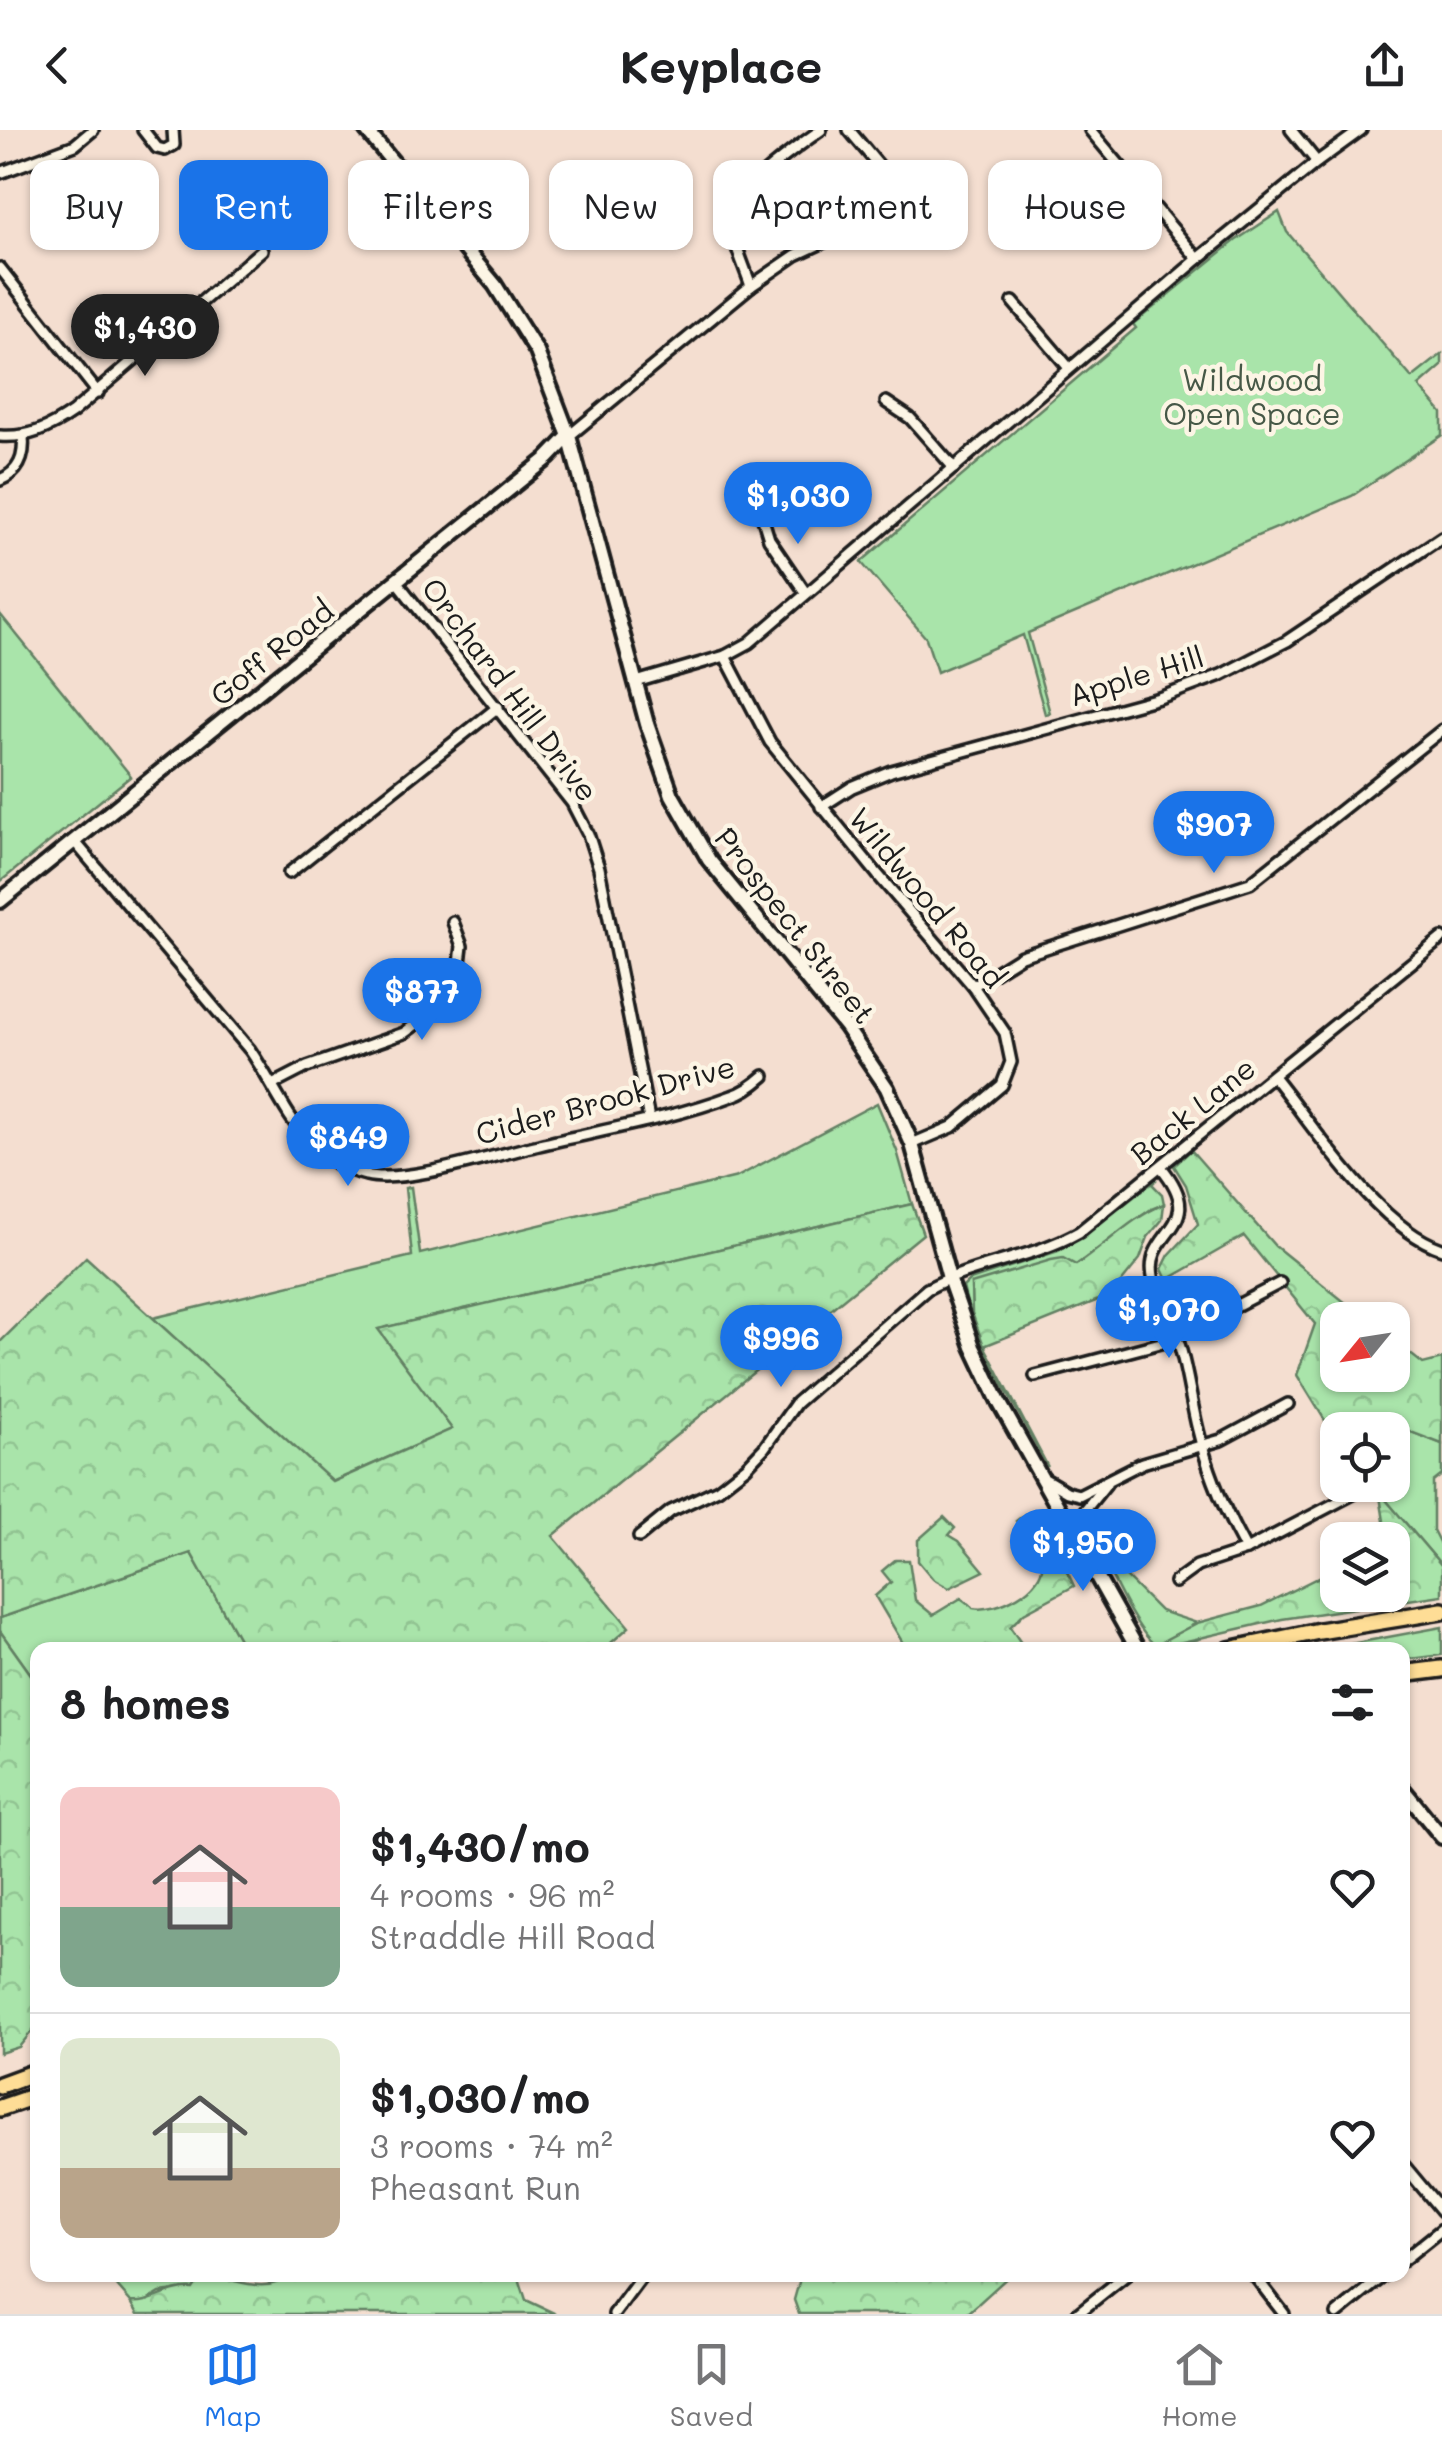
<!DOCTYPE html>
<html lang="en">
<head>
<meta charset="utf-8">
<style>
  body { margin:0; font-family:Mali,sans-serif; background:#f6f6f6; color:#202124; height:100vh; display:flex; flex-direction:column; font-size:38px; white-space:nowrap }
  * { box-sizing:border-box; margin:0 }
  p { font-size:32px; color:#757577 }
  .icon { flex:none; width:55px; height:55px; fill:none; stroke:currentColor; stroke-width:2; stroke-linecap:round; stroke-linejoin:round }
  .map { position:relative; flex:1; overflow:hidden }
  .panel { position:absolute; left:30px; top:1512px; width:1380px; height:640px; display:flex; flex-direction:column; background:#fff; border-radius:20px; box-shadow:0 2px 8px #0004 }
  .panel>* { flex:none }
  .hud { position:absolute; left:30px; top:30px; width:1382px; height:90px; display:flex; gap:20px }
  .needle { width:65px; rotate:240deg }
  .buttons { position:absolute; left:1320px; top:1172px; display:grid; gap:20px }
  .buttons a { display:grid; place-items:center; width:90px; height:90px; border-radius:20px; background:#fff; box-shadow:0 2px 8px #0004; font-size:50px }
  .price { position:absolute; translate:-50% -85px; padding:0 22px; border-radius:35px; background:#1a73e8; color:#fff; font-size:32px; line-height:65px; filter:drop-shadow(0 2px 5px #0008) }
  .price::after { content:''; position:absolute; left:50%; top:60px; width:30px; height:22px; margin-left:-15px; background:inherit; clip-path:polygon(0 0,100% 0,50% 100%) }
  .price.current { background:#222; color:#fff }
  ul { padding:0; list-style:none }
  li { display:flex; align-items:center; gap:30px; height:250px; padding:0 30px }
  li+li { border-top:2px solid #e0e0e0 }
  li span { display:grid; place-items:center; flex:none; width:280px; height:200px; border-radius:20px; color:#555 }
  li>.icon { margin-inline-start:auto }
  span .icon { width:120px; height:120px; fill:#fffc; stroke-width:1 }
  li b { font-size:42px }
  h2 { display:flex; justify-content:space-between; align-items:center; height:120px; padding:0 30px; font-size:42px }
  .pill { padding:0 35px; border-radius:20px; background:#fff; box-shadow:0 2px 8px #0004; font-size:35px; line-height:90px }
  .pill.current { background:#1a73e8; color:#fff }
  header { display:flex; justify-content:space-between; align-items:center; height:130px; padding:0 30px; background:#fff; font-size:45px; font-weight:700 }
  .menu { display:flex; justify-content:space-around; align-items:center; height:140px; border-top:2px solid #e0e0e0; background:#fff; font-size:28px; color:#757577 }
  .menu a { display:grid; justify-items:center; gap:5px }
  .menu .current { color:#1a73e8 }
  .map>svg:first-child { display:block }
</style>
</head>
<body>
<header><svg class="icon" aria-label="back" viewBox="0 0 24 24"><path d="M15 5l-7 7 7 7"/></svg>Keyplace<svg class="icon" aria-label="share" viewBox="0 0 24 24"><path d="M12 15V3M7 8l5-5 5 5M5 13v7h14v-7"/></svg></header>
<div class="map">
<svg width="1442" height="2184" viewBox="0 0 1442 2184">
  <defs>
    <pattern id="forest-crowns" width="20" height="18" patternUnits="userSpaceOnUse" patternTransform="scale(2.5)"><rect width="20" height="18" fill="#a9e4aa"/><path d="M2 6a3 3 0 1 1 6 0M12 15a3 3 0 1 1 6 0" fill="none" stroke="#91c392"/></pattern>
  </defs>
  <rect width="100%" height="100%" fill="#f4ded0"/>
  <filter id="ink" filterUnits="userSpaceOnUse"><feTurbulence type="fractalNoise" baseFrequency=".01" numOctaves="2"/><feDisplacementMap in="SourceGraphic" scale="20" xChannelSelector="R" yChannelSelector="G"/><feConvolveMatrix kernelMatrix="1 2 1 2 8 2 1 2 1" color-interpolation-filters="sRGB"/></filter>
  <g filter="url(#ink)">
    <g fill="#a9e4aa" stroke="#628063" stroke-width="2.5">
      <polygon points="1279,82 1287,102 1412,248 1442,224 1442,236 1419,256 1442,283 1442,305 1352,366 1028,503 1050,583 1045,584 1023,505 937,542 926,508 861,432 1136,198 1133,194 1235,111"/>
      <polygon points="0,484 131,646 0,752"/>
      <polygon points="877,973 897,1021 912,1074 379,1199 453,1299 332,1352 153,1188 412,1126 405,1058 411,1057 420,1124 737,1047"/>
      <polygon points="1157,1049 1152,1054 1162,1064 1164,1074 1151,1079 1076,1135 971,1154 972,1183 984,1215 1048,1337 974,1202 963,1157 970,1150 1058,1121 1078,1110"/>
      <polygon points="1384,1291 1442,1314 1442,1345 1433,1352 1433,1400 1442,1418 1442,1436 1386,1370 1389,1355 1392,1355 1392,1300 1385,1300"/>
      <path d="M1092,1405L1114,1435L1160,1481L1197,1493L1161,1513L1174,1514L1201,1508C1190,1512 1175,1521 1163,1519C1140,1516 1103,1426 1092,1405Z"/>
      <polygon points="191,1423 245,1520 38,1520 37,1553 0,1501 0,1488"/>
      <polygon points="1442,1497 1442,1525 1403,1530 1402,1520 1318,1520"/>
      <polygon points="107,2145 202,2145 193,2159 160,2163 142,2174 131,2172"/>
    </g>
    <g fill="url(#forest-crowns)" stroke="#628063" stroke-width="2.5">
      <polygon points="1191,1020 1275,1116 1367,1190 1338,1190 1338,1245 1392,1245 1393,1210 1423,1234 1442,1229 1442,1314 1385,1292 1385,1300 1338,1300 1337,1310 1297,1245 1315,1194 1244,1106 1167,1150 1162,1139 1169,1125 1198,1094 1186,1055 1174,1036"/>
      <polygon points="912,1074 923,1104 553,1406 629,1497 603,1520 245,1520 191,1423 0,1488 0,1212 86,1127 333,1352 452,1299 378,1199"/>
      <path d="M1164,1074L1162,1090L1148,1107L1140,1129L1111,1165L984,1216L972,1183L971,1154L1051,1130L1063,1128L1076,1135C1106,1115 1132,1087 1164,1074Z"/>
      <polygon points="1371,1355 1389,1355 1386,1370 1442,1436 1442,1465 1282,1489 1174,1514 1159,1513 1197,1493 1261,1476 1337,1438 1338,1465 1392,1465 1392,1410 1387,1410 1380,1366"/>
      <path d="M1025,1384C1049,1401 1061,1429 1074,1456L1024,1483L1010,1497L1021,1513L1002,1520H907L875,1466L891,1452L882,1441L895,1430H909L915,1470L933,1485L961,1468C962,1469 973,1477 973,1478C996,1483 1047,1458 1042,1430C1041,1417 1024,1402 1016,1391Z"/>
      <polygon points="944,1387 955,1398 949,1405 959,1411 984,1441 949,1458 933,1449 918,1431 918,1410"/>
      <polygon points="0,1501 37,1553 37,1895 19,1917 0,1923"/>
      <path d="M202,2145C229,2145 265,2168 288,2145H518L526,2170L556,2184H138L131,2172C152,2175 167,2157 193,2159Z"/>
      <polygon points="801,2145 1010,2145 967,2184 799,2184 794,2170"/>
    </g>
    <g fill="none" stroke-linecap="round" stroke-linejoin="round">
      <defs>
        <g id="street">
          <polyline points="143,0 157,18 165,20 174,15 173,0"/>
          <path d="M821,0C801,14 731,63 730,87C730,105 745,138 751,156L796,125L861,95L888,72L891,50L849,0"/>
          <polyline points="1090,0 1198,129"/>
          <polyline points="1291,0 1317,32"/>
          <polyline points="0,43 75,15 93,0"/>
          <polyline points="0,138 98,263"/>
          <polyline points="1013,172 1069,238"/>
          <polyline points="886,272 910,288 954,338"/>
          <path d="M0,306C29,308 50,298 73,282L262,120"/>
          <polyline points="569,306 751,156"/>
          <path d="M0,350C20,342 25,326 23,306"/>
          <polyline points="762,386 769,409 805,462"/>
          <polyline points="397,452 572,673 588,704 599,738 649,989"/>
          <polyline points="725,526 770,612 878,745 973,856 1005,903 1011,932 1002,955 952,997 912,1014"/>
          <polyline points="636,552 725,526 749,513 1198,129 1317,32 1361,0"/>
          <polyline points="821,677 852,657 891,641 1159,568 1221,545 1287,511 1442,407"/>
          <path d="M75,712L250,920C284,970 301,1030 366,1045C405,1055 497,1024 539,1015C602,1000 671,989 732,966C745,962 754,955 764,946"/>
          <polyline points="289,743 498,577"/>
          <polyline points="973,856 1021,826 1250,753 1442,600"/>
          <path d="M1273,946C1316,999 1378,1098 1442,1119"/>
          <polyline points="274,954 307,937 404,903 434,881 460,833 462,816 453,792"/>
          <path d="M1161,1037C1211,1097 1144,1100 1153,1146C1157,1171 1173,1193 1180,1217C1188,1245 1191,1272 1198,1300C1208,1342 1225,1382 1246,1420"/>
          <polyline points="1035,1246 1168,1211 1280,1153"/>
          <polyline points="1045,1349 1067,1362 1079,1365 1142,1333 1221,1310 1288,1274"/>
          <path d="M639,1407L671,1381L718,1359L746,1337L764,1318L796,1273L927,1159C975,1133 1031,1129 1079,1102L1442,808"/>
          <polyline points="1083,1421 1085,1380 1106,1354"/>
          <polyline points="1175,1452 1197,1436 1246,1420 1359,1361"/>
          <polyline points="1402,2033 1442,2081"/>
          <polyline points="1402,2131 1442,2099"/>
          <polyline points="1254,2145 1284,2184"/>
          <polyline points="614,2184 643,2145"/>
          <polyline points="1077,2184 1126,2145"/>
          <polyline points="1337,2184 1385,2145"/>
        </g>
        <g id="secondary">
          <polyline points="366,0 495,155 537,222 569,306 647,594 672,665 709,730 845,896 887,958 912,1014 949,1148 973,1217 999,1272 1138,1520"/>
          <polyline points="0,771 548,328 569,306"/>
          <polyline points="1402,1658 1442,1707"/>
        </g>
        <g id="highway">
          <polyline points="1229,1520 1319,1501 1442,1481"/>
          <polyline points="1402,1544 1442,1539"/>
          <polyline points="0,1955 38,1941"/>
          <polyline points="0,1978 38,1965"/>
        </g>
      </defs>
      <use href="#street" stroke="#1c1c1c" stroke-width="16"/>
      <use href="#secondary" stroke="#1c1c1c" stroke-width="20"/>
      <use href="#highway" stroke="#1c1c1c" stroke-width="22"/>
      <use href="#street" stroke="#fcf5e5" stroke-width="9"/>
      <use href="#secondary" stroke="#fcf5e5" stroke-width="12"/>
      <use href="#highway" stroke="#fedd96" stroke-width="15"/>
    </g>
  </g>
  <g text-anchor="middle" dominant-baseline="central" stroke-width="9" stroke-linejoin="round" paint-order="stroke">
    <g font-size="30" fill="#465847" stroke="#fcf5e5">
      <text x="1252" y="249">Wildwood<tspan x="1252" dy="34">Open Space</tspan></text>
    </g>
    <g font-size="30" fill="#1c1c1c" stroke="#fcf5e5">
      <text transform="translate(271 522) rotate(-39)">Goff Road</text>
      <text transform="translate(1136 545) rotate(-17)">Apple Hill</text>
      <text transform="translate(511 559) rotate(53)">Orchard Hill Drive</text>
      <text transform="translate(928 767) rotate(50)">Wildwood Road</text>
      <text transform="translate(796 795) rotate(52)">Prospect Street</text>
      <text transform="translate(605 969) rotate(-15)">Cider Brook Drive</text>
      <text transform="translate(1192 980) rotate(-39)">Back Lane</text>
    </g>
  </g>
</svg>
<div class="buttons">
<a><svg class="needle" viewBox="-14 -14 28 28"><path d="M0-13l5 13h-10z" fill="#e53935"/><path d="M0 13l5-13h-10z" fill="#757577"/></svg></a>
<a><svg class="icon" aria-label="locate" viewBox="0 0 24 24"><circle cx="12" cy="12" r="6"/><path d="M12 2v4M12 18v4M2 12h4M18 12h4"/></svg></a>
<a><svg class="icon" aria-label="layers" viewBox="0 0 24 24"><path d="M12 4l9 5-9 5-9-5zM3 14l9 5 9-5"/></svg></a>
</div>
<b class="price current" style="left:145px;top:249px">$1,430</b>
<b class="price" style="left:798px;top:417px">$1,030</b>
<b class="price" style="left:1214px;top:746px">$907</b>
<b class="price" style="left:422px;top:913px">$877</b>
<b class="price" style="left:348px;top:1059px">$849</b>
<b class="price" style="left:1169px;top:1231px">$1,070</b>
<b class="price" style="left:781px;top:1260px">$996</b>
<b class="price" style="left:1083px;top:1464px">$1,950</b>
<div class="hud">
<a class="pill">Buy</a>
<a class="pill current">Rent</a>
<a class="pill">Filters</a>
<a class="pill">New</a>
<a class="pill">Apartment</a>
<a class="pill">House</a>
</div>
<section class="panel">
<h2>8 homes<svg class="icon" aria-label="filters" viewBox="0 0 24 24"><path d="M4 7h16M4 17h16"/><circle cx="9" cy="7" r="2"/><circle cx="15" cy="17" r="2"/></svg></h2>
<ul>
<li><span style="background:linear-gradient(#f6c9c9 60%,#7fa58c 0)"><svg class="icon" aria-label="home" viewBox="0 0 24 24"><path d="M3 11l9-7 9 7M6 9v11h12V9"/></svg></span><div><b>$1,430/mo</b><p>4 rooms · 96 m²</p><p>Straddle Hill Road</p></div><svg class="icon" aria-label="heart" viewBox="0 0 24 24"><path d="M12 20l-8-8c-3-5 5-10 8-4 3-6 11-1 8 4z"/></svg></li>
<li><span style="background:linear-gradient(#dfe7d0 65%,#b9a48a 0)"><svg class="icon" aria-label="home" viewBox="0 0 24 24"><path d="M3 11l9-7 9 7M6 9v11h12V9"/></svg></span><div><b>$1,030/mo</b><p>3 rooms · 74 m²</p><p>Pheasant Run</p></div><svg class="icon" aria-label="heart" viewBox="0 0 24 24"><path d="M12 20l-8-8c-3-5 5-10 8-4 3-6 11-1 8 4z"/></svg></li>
</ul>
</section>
</div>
<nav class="menu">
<a class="current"><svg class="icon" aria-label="map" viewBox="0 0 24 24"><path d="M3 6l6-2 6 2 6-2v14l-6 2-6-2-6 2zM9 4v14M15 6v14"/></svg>Map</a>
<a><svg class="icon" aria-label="saved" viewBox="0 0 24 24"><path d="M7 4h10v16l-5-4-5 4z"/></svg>Saved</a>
<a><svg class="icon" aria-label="home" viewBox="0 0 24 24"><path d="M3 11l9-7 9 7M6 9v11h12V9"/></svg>Home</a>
</nav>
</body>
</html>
